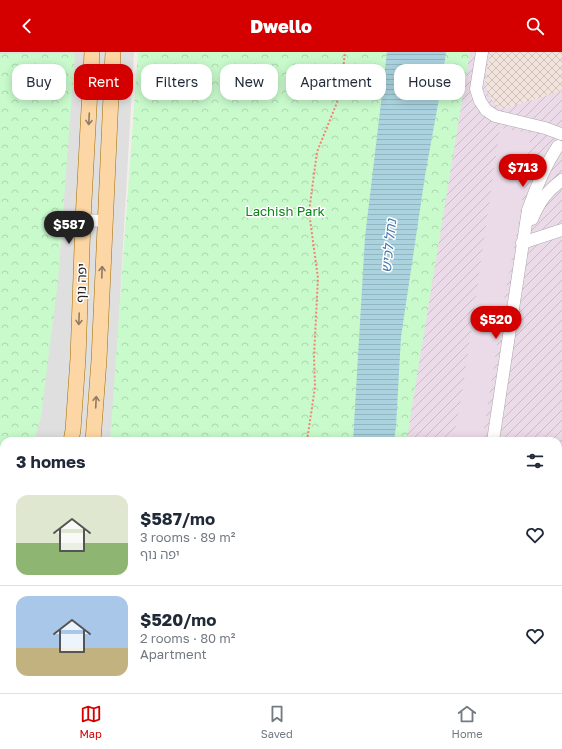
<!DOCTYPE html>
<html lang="en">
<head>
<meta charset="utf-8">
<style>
  body { margin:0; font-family:"Golos Text","Noto Sans Hebrew",sans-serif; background:#f6f6f7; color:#1f2937; height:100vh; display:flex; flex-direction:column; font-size:15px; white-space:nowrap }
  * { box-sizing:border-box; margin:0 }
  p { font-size:13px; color:#747a83 }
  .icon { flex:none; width:22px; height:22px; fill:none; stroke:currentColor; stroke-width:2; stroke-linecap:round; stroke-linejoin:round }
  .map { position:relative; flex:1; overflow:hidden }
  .sheet { position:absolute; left:0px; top:385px; width:562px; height:256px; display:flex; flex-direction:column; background:#fff; border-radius:12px 12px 0 0; box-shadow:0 2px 10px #0003 }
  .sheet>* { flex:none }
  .banner { position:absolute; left:12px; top:12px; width:538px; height:36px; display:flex; gap:8px }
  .price { position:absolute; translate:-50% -34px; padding:0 9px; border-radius:14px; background:#d40000; color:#fff; font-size:13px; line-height:26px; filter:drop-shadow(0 1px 2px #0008) }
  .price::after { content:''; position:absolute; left:50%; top:24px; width:12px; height:9px; margin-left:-6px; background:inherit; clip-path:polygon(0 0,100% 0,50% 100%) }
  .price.current { background:#222; color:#fff }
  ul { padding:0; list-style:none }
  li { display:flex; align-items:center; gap:12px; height:100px; padding:0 16px }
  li+li { border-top:1px solid #e0e1e3 }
  li span { display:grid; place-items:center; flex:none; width:112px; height:80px; border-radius:12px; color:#555 }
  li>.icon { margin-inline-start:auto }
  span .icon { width:48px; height:48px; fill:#fffc; stroke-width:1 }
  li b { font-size:17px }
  h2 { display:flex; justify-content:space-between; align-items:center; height:48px; padding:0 16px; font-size:17px }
  .tag { padding:0 14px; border-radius:12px; background:#fff; box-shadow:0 2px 10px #0003; font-size:14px; line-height:36px }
  .tag.current { background:#d40000; color:#fff }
  header { display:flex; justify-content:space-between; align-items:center; height:52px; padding:0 16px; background:#d40000; color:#fff; font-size:18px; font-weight:800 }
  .tab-bar { display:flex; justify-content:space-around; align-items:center; height:56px; border-top:1px solid #e0e1e3; background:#fff; font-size:11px; color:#747a83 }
  .tab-bar a { display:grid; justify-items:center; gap:2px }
  .tab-bar .current { color:#d40000 }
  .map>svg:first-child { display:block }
</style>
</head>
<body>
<header><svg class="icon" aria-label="back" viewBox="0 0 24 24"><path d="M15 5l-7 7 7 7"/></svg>Dwello<svg class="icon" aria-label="search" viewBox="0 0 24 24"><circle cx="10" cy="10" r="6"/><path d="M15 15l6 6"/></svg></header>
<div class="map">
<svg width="562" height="641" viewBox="0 0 562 641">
  <defs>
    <pattern id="industrial-furrows" width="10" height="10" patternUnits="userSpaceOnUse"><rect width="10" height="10" fill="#ebdbe8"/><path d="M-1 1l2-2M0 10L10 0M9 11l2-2" fill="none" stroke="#c9bcc7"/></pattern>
    <pattern id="military-cross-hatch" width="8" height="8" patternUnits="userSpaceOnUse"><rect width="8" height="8" fill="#f3e3dd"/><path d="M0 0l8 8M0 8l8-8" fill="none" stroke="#d0c2bd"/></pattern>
    <pattern id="park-crowns" width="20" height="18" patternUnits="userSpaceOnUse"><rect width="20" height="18" fill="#c8facc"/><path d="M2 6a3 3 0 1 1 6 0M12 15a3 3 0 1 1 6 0" fill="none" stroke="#acd6af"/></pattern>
    <pattern id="water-rules" width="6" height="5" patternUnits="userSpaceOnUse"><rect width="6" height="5" fill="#aad3df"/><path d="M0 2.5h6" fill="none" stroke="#92b5bf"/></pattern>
  </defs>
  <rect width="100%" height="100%" fill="#f2efe9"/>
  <polygon fill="#e0dfdf" points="0,0 134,0 112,389 4,389 4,637 0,641"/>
  <polygon fill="url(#industrial-furrows)" points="452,0 490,0 485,31 502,57 562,39 562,641 364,641 364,637 558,637 558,389 400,389"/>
  <polygon fill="url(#military-cross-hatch)" points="490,0 562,0 562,39 502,57 494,51 487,39 485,31"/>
  <g fill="#ebdbe8">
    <polygon points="500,76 531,81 519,170 504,248 482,389 453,389 462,342"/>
    <polygon points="562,589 562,629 558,631 558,590"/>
    <polygon points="388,637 428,637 427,641 387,641"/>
    <polygon points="496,637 548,637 544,641 492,641"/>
  </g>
  <g fill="url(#park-crowns)">
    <polygon points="138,0 470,0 412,354 407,389 110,389"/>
    <polygon points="75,1 58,229 41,365 34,389 4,389 4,446 0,450 0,2"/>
    <polygon points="4,578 4,637 375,637 375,641 0,641 0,581"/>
  </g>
  <g fill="url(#water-rules)">
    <polygon points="387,0 446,0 442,30 425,124 401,285 396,375 394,389 353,389 365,185"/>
    <polygon points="300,637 355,637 353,641 298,641"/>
  </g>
  <g fill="#c7bfb8" stroke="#c4b6ab">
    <polygon points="562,460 562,549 558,535 558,461"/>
    <polygon points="0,622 4,622 4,637 23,637 22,641 0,641"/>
    <rect x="140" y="637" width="26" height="4"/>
  </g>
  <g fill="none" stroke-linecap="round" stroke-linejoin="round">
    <defs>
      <g id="minor">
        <polyline points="482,0 476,37 480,49 486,58 495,64 545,76 561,82"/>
        <path d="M532,167C540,149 546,140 562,128"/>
        <polyline points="83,168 105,169"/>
        <polyline points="522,191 562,178"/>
        <path d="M493,389L528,158C536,135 545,114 558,94"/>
        <polyline points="438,641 440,637"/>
      </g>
      <g id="major">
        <polyline points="71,389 73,378 78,306 83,168 92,0"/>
        <polyline points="93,389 99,308 113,0"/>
        <polyline points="0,527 4,524"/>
        <polyline points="0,554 4,550"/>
      </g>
    </defs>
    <use href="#minor" stroke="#a9a9a9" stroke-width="13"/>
    <use href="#major" stroke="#a06b00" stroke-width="16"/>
    <g stroke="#fa8072" stroke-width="2" stroke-dasharray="2 2" stroke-linecap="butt">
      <polyline points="307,389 315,335 314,304 318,226 309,160 317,100 336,53 344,31 343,18 345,0"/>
      <polyline points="227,641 228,637"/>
    </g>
    <use href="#minor" stroke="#fff" stroke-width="12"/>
    <use href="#major" stroke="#fcd6a4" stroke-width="15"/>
    <defs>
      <g id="rail">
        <polyline points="558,595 562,593"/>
        <polyline points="558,612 562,610"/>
        <polyline points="558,623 562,621"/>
        <polyline points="499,641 503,637"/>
        <polyline points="518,641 522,637"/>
        <polyline points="531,641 536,637"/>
      </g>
    </defs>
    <use href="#rail" stroke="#707070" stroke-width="4.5"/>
    <use href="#rail" stroke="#fff" stroke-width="3" stroke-dasharray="9" stroke-linecap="butt"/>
  </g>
  <defs><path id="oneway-shaft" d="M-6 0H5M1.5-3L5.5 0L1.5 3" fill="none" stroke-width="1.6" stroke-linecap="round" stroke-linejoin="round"/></defs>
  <g stroke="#8f7c63">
    <use href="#oneway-shaft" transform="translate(89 67) rotate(93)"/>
    <use href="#oneway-shaft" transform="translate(102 220) rotate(-88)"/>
    <use href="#oneway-shaft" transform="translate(79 267) rotate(92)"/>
    <use href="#oneway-shaft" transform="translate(96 350) rotate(-87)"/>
  </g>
  <g text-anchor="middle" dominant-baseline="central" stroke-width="3" stroke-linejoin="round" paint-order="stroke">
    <g font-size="13" fill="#0c8416" stroke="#fff">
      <text x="285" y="159">Lachish Park</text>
    </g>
    <g font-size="13" fill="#222" stroke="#fff">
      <text transform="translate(81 231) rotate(-88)">יפה נוף</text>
    </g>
    <g font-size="14" font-style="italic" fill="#4a7aab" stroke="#fff">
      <text transform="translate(388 194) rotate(-84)">נחל לכיש</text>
    </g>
  </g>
</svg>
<b class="price" style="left:523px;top:136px">$713</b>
<b class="price current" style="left:69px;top:193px">$587</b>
<b class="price" style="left:496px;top:288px">$520</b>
<div class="banner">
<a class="tag">Buy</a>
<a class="tag current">Rent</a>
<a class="tag">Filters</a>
<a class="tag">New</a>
<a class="tag">Apartment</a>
<a class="tag">House</a>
</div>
<section class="sheet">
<h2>3 homes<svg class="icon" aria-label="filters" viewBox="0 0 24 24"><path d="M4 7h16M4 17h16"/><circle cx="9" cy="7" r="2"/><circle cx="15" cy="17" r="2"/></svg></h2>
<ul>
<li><span style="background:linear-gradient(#dfe7d0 60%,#8fb573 0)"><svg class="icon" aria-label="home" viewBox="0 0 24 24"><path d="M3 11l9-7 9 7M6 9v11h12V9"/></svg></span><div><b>$587/mo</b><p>3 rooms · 89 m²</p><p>יפה נוף</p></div><svg class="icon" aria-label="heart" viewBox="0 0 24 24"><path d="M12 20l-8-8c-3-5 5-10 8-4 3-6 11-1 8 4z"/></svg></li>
<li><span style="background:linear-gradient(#a9c7e8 65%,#c2b280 0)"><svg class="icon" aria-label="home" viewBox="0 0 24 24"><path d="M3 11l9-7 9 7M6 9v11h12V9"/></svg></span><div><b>$520/mo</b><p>2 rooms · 80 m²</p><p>Apartment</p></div><svg class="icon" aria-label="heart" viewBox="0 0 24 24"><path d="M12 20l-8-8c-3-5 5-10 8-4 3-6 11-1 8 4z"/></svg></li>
</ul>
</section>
</div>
<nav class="tab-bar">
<a class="current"><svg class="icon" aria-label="map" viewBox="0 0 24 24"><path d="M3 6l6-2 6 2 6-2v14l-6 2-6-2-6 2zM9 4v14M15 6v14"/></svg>Map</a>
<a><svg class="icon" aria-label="saved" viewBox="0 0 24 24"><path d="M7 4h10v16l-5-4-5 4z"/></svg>Saved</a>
<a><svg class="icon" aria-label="home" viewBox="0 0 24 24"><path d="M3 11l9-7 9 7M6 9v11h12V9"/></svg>Home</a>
</nav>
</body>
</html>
